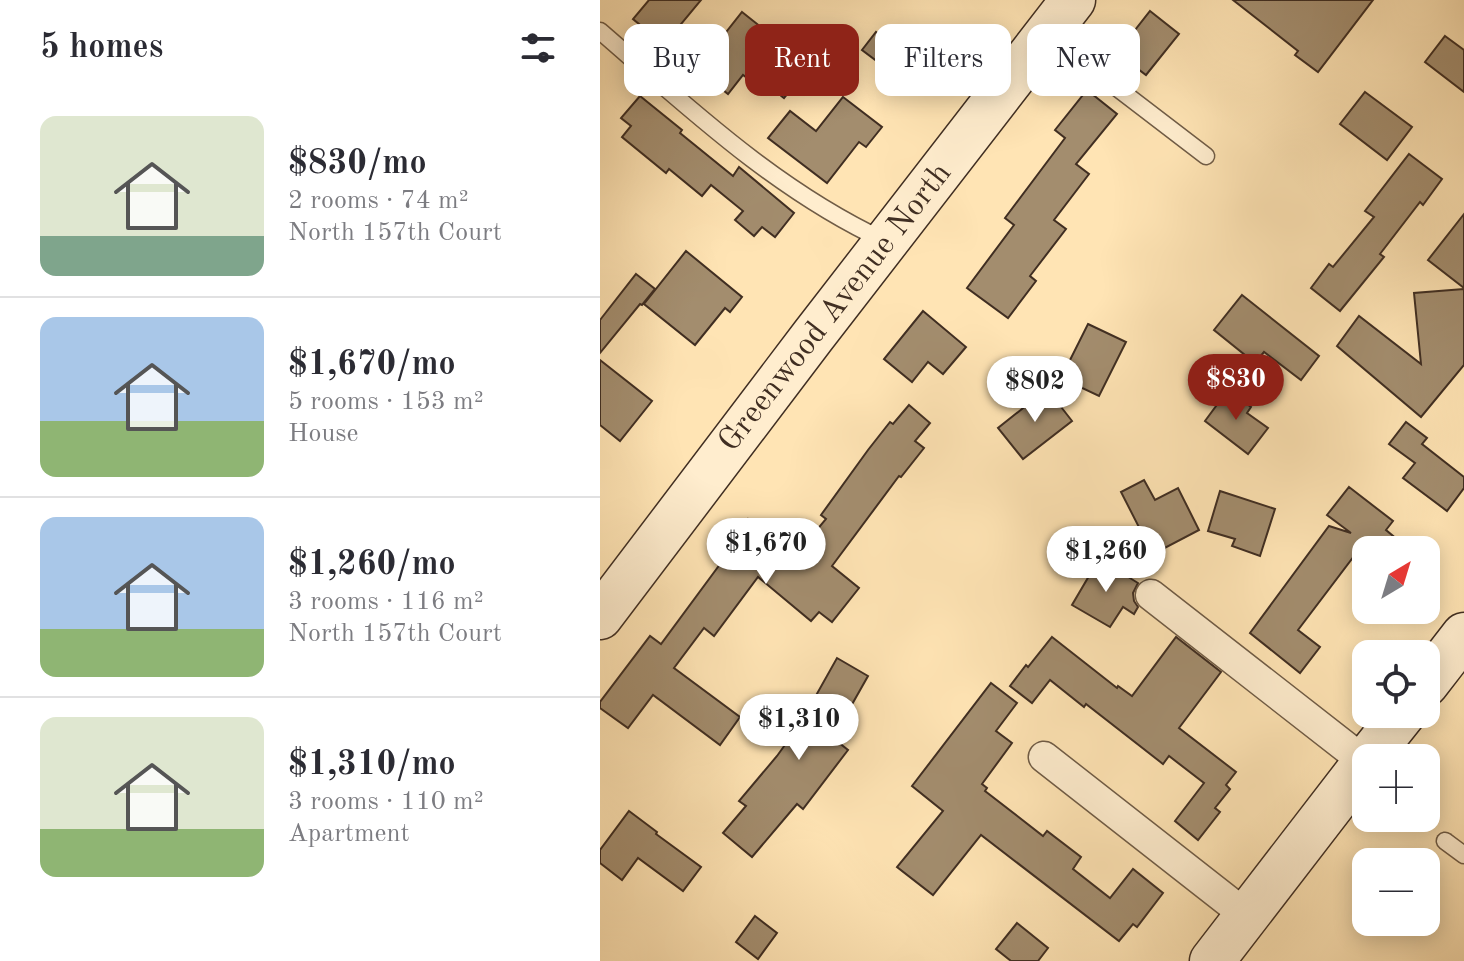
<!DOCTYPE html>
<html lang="en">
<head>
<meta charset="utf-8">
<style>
  body { margin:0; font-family:"Old Standard TT",serif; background:#f2f2f3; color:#2b2b33; height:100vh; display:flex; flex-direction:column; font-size:30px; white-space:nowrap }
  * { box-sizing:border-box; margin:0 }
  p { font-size:26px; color:#7c7c81 }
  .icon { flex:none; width:44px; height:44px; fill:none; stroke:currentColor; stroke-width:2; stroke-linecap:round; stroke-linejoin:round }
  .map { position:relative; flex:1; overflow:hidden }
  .panel { display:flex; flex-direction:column; background:#fff; width:600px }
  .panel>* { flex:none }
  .hud { position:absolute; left:24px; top:24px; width:720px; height:72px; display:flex; gap:16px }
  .needle { width:52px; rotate:38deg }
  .fabs { position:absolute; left:752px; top:536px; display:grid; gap:16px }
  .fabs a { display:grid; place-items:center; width:88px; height:88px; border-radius:16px; background:#fff; box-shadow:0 4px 20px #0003; font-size:40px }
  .price { position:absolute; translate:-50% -68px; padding:0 18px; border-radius:28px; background:#fff; color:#222; font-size:26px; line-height:52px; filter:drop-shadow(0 2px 4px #0008) }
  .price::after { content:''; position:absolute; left:50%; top:48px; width:24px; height:18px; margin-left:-12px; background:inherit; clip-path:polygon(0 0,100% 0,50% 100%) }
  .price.on { background:#8f2418; color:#fff }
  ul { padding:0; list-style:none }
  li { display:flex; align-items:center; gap:24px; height:200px; padding:0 40px }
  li+li { border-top:2px solid #e1e1e2 }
  li span { display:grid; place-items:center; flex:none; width:224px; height:160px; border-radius:16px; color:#555 }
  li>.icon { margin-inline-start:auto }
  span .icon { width:96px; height:96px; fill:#fffc; stroke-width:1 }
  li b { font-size:34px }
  h2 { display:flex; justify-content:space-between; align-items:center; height:96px; padding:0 40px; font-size:34px }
  .chip { padding:0 28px; border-radius:16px; background:#fff; box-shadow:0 4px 20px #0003; font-size:28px; line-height:72px }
  .chip.on { background:#8f2418; color:#fff }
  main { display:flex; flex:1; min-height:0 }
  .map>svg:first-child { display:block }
</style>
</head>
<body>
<main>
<section class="panel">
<h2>5 homes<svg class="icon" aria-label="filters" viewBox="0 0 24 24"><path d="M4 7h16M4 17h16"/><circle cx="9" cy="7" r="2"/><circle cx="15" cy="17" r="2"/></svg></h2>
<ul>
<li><span style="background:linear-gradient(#dfe7d0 75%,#7fa58c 0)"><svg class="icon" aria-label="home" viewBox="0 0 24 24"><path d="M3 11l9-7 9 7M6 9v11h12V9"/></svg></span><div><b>$830/mo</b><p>2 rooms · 74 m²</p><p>North 157th Court</p></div></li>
<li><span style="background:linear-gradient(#a9c7e8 65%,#8fb573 0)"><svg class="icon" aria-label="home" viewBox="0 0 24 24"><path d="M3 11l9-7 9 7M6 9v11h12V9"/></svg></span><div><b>$1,670/mo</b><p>5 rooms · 153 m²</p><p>House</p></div></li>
<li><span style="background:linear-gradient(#a9c7e8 70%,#8fb573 0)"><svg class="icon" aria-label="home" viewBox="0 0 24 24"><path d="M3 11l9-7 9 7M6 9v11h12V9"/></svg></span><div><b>$1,260/mo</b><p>3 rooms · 116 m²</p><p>North 157th Court</p></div></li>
<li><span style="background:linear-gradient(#dfe7d0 70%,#8fb573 0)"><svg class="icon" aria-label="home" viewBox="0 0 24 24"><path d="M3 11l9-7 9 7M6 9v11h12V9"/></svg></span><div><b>$1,310/mo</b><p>3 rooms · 110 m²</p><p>Apartment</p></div></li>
</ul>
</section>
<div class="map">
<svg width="864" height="961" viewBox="0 0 864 961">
  <rect width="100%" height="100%" fill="#ffe4b4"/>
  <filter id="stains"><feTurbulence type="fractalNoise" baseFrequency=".0025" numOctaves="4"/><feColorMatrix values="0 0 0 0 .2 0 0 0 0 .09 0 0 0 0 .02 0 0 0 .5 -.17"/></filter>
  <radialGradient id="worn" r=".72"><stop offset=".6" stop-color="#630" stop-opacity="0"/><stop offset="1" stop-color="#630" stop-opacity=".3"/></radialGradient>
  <g fill="#a38d6e" stroke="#402e22" stroke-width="2">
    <polygon points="49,0 101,0 76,30 104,52 91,67 33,19"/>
    <polygon points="633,0 773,0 718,72 695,55 698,51"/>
    <polygon points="550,11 579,34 546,75 517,53"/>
    <polygon points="142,12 181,43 177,48 206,71 184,98 156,76 151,81 143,75 128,94 97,69"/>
    <polygon points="293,28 316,46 294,74 262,50 276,32 285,39"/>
    <polygon points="845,36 864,50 864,92 825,62"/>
    <polygon points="487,90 517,114 476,164 489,174 454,220 466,229 430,276 436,281 408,318 367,288 414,225 405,218 465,138 455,130"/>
    <polygon points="765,92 812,127 787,160 740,124"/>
    <polygon points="40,96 82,130 80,133 133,176 139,167 194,213 175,237 162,227 154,236 135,220 143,211 111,185 102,196 69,169 66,173 22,137 31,126 21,118"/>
    <polygon points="243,97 282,127 266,147 259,142 227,183 168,138 190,111 216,131"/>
    <polygon points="809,154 842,179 823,205 820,202 780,254 784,257 740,311 711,288 729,264 733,267 774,217 765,211"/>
    <polygon points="864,214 864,288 828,260"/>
    <polygon points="86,251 142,297 130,312 125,308 95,345 44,304"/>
    <polygon points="36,274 55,289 42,305 40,304 0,353 0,320"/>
    <polygon points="864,289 864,365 821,417 737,346 759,316 821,364 814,293"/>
    <polygon points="642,295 719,356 701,380 664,352 655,363 614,330"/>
    <polygon points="323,311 366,347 343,374 328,362 312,382 284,359"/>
    <polygon points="488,324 526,342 499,396 461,378"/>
    <polygon points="0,360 52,401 20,441 0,425"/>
    <polygon points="447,389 472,421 423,459 398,428"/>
    <polygon points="628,390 651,407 647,413 668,428 648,454 605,421"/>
    <polygon points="309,405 330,423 315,441 324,448 301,477 299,476 232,566 259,588 232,622 219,612 211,621 158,577 114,636 104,628 74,668 140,717 120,745 53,695 28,728 0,708 0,702 50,636 61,644 129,552 125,549 148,519 196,555 226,519 221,515 268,450 290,422 293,424"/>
    <polygon points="806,422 827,438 822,444 864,477 864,488 847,511 803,478 815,463 789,444"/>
    <polygon points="544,480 555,500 578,488 599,530 540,561 530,542 543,535 521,492"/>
    <polygon points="749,487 793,521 786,530 810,550 773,550 764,543 698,630 720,647 700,673 650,633 729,526 751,533 727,515"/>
    <polygon points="620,491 675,509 660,556 632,546 635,539 608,531"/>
    <polygon points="499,559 538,583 533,593 534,601 538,607 534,614 523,607 510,627 472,605"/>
    <polygon points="452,637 517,688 518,686 532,696 576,637 621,672 579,728 636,772 626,785 630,789 615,808 620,812 598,840 575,821 604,783 569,756 563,764 486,704 484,707 450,680 432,703 410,686 426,665 428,667"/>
    <polygon points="237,658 268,676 233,738 248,750 203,809 197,804 152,857 123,833 146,806 139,801 177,756 200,724"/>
    <polygon points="391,683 417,703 396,731 412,743 382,784 387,788 385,791 443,836 447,831 481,857 473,869 510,898 533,869 563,893 537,927 533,924 519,941 381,835 333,895 297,867 343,811 312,786"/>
    <polygon points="29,811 57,832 56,834 101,867 83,891 38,858 22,880 0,863 0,850"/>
    <polygon points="155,916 177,933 158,959 136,942"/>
    <polygon points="417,923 448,948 438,961 411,961 396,949"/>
  </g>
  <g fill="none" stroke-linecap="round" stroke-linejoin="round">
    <defs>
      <g id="lane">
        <path d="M0,31C89,108 177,191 285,241"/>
        <polyline points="448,35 606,156"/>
        <polyline points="845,841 864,855"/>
      </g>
      <g id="street">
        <polyline points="551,595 765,762"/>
        <polyline points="444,757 647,916"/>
      </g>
      <g id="secondary">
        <polyline points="0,617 213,336 473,0"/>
        <polyline points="826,684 864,635"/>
        <polyline points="768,758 803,714"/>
        <polyline points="612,961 766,761"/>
      </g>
    </defs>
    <use href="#lane" stroke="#705c46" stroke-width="19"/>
    <use href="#street" stroke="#705c46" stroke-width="33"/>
    <use href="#secondary" stroke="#402e22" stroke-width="47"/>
    <use href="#lane" stroke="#ffedce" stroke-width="16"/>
    <use href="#street" stroke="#ffedce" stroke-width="30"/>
    <use href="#secondary" stroke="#ffedce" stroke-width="44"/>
  </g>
  <g text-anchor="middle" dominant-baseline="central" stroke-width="7" stroke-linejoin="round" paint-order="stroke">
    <g font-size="32" fill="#402e22" stroke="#ffedce">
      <text transform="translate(236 308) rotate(-52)">Greenwood Avenue North</text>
    </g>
  </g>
  <rect width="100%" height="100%" filter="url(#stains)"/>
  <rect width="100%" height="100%" fill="url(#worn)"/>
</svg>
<div class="fabs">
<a><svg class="needle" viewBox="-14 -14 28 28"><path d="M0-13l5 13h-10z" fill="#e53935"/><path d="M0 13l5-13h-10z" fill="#7c7c81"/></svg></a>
<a><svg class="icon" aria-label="locate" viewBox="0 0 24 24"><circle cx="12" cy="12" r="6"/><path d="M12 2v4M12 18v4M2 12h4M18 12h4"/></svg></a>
<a>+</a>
<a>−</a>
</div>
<b class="price on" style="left:636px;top:422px">$830</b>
<b class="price" style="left:435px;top:424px">$802</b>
<b class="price" style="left:166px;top:586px">$1,670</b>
<b class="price" style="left:506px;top:594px">$1,260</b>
<b class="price" style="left:199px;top:762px">$1,310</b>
<div class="hud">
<a class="chip">Buy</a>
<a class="chip on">Rent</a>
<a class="chip">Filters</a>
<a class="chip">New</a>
</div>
</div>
</main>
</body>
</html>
